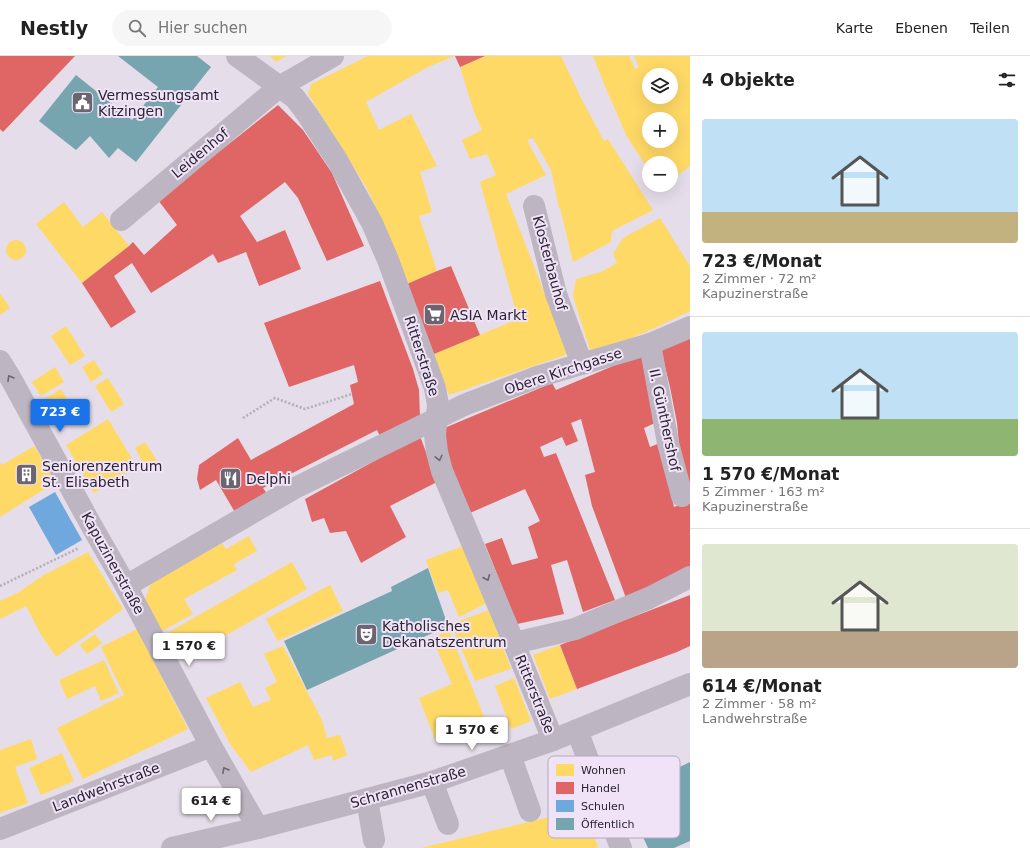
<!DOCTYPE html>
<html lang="de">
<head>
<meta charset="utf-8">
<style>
  body { margin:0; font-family:"DejaVu Sans",sans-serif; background:#f6f6f6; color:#222; height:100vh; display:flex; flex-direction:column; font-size:15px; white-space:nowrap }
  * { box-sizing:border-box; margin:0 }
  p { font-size:13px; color:#767676 }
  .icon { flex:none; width:22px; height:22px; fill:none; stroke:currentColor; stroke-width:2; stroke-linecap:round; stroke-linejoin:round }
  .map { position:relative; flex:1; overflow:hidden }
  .side { display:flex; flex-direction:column; background:#fff; width:340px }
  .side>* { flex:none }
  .buttons { position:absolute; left:642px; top:12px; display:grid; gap:8px }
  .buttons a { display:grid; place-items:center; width:36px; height:36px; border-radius:50%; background:#fff; box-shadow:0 4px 16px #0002; font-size:20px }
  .price { position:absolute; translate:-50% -34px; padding:0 9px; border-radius:4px; background:#fff; color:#222; font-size:13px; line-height:26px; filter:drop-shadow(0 1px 2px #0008) }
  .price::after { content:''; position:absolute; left:50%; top:24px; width:12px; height:9px; margin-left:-6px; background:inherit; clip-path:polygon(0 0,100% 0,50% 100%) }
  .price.selected { background:#1a73e8; color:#fff }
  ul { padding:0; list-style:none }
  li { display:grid; align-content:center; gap:8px; height:212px; padding:0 12px }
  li+li { border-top:1px solid #e0e0e0 }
  li span { display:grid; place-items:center; height:124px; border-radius:4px; color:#555 }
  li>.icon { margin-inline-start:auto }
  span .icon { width:72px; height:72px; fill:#fffc; stroke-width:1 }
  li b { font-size:17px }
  h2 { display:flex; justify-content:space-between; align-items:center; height:48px; padding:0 12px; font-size:17px }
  header { display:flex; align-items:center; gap:24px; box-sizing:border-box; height:56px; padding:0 20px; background:#fff; border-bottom:1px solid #e0e0e0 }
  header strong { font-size:19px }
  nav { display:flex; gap:22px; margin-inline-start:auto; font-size:14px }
  .search { width:280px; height:36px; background:#f6f6f6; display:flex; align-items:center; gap:10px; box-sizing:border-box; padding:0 14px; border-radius:22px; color:#767676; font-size:15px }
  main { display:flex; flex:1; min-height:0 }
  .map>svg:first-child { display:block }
</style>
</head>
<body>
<header>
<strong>Nestly</strong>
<div class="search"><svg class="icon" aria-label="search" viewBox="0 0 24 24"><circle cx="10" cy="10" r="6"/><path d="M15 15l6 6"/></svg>Hier suchen</div>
<nav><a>Karte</a><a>Ebenen</a><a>Teilen</a></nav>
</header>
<main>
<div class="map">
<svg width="690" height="792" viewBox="0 0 690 792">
  <rect width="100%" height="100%" fill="#e5dde9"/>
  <g fill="#ffd966" fill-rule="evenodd">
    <polygon points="270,0 287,0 276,6"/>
    <polygon points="368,0 454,0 426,12 366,46 379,74 411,58 437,110 420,116 432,156 419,160 437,215 407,228 384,170 368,134 308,38 311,28"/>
    <polygon points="485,0 561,0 582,44 604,85 608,83 653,154 612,175 611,186 573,206 560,152 559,152 551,114 533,82 527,84 546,119 506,138 568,298 449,339 434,298 518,263 480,126 496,119 487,98 470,103 462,84 482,74 474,56 460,11"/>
    <path d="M593,0H612V1L615,0H629L635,13L639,11L634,0H690V110L671,124V107H649V114L627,81L604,28ZM649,19H671V41H649ZM649,63H671V85H649Z"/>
    <polygon points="64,146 83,171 102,156 129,190 82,227 36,168"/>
    <polygon points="660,162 690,210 690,255 655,272 626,284 590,294 573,240 576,223 601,216 617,207 613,198 623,182"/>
    <circle cx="16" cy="194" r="10"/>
    <polygon points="0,237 10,252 0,259"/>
    <polygon points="66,270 85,300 70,309 51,280"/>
    <polygon points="94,304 103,318 91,326 82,311"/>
    <polygon points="55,311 64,326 41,340 32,326"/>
    <polygon points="108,322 124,348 111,356 95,330"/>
    <polygon points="61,333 76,357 58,367 44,343"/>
    <polygon points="108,363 137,411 94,437 66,389"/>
    <polygon points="145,386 159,408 148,415 135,392"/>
    <polygon points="34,390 56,426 0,461 0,406 2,409"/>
    <polygon points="249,480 257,495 234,508 237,514 184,543 193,558 162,575 145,544 151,526 222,487 226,493"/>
    <polygon points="463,490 487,547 459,561 448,534 438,537 426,504"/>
    <polygon points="88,496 123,553 56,601 40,577 26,550 0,563 0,545 19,536 44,519"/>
    <polygon points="292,506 307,533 230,577 181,599 169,576"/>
    <polygon points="330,529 343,555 278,585 266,563"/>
    <polygon points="489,554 511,613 475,625 451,568"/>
    <polygon points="137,573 188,673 83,723 57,672 124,639 101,591"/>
    <polygon points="449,575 485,663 435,683 419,642 452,628 432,582"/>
    <polygon points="95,578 102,587 87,598 80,589"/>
    <polygon points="560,589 577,633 550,643 533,599"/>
    <polygon points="283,590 322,664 327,682 340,679 347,699 333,705 332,699 314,704 308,689 251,716 230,688 206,642 240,626 253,651 271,644 265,632 277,626 264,598"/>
    <polygon points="104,604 119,637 101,645 95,630 67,643 59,624"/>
    <polygon points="514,622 531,665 511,673 495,630"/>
    <polygon points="31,683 37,703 15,711 28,747 0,757 0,694"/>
    <polygon points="62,697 74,725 41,739 29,712"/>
    <polygon points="579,737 598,791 595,792 421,792 566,757 563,742"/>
  </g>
  <g fill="#e06666">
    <polygon points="0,0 75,0 3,76 0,73"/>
    <polygon points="455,0 485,0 460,11"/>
    <polygon points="278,49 303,74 332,117 364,190 327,205 298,142 285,126 240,160 257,186 285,174 301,213 259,230 246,196 218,207 213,198 151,237 132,207 114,220 136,256 111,272 82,227 129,190 133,186 144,199 177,169 158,144"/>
    <polygon points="451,210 480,279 434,298 407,228 437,215"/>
    <polygon points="380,225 413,313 419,334 420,361 380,380 377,374 263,432 268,439 236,458 216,424 200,434 197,423 199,409 238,382 251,404 354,348 350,329 358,326 354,309 289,331 264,267"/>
    <polygon points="690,282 690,427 679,407 679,388 677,367 670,331 661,294"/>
    <polygon points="645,301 655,367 644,372 650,391 660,387 674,451 690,445 690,514 626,542 592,450 585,419 595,416 581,363 571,367 578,385 566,390 562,381 540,391 544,401 556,397 615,544 583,556 567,504 551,509 564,558 517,568 485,488 502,482 512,509 538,502 528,471 540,465 525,433 470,457 450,415 442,373 552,327 556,334 632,302"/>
    <polygon points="420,380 437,426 390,450 406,481 361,507 346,475 330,477 324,462 312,466 305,443"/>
    <polygon points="690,539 690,590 677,596 577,633 560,589"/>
  </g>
  <polygon fill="#6fa8dc" points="55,436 82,484 56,499 29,451"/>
  <g fill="#76a5af">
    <polygon points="118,0 197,0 211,11 136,106 118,92 109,102 90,80 76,94 39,65 76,19 132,64 158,31"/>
    <polygon points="428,512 448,570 307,634 284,585 392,535 391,531"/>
    <polygon points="690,706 690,785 674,792 648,792 624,738"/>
  </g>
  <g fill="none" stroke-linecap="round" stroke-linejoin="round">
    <g stroke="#b4adb9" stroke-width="2.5" stroke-dasharray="2 2" stroke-linecap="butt">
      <polyline points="243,362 275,342 305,353 352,338"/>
      <polyline points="0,530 79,492"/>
    </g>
    <g stroke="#bdb6c2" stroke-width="22">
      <polyline points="237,0 295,42 307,58 337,104 372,167 388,204 435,332 438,349 435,379 437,396 442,415 514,587 553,684"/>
      <polyline points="534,150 556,238 582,308"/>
      <polyline points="121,164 279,31 333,0"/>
      <polyline points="650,288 668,387 682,440"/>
      <polyline points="0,305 10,321 90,467 126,530 211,690 258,772"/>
      <polyline points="126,530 293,433 464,349 537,321 650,288 690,271"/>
      <polyline points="514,587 575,573 649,542 690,521"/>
      <polyline points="577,674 621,792"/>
      <polyline points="510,699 530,755"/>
      <polyline points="432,726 448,768"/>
      <polyline points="367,744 374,784"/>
      <polyline points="0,773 211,690"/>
      <polyline points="172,792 258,772 432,726 553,684 690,628"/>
    </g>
  </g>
  <defs><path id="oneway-chevron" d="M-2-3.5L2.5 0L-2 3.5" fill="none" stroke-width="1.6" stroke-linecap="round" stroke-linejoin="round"/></defs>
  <g stroke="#6c6673">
    <use href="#oneway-chevron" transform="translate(10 322) rotate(-120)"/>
    <use href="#oneway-chevron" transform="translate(439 402) rotate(77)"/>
    <use href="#oneway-chevron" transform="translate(487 522) rotate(67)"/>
    <use href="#oneway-chevron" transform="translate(225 714) rotate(-119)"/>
  </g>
  <defs>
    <symbol id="civic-square" viewBox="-11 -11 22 22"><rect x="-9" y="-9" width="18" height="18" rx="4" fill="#6b6572" stroke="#f0e3f7"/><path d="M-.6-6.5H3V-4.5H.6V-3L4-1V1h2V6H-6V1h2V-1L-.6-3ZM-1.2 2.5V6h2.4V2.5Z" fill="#fff"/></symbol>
    <symbol id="supermarket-square" viewBox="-11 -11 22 22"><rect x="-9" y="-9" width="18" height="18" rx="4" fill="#6b6572" stroke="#f0e3f7"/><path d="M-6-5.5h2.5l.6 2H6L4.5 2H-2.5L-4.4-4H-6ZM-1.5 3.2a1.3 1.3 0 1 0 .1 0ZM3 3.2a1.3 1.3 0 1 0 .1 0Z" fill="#fff"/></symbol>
    <symbol id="building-square" viewBox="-11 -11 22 22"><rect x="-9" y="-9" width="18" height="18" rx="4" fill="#6b6572" stroke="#f0e3f7"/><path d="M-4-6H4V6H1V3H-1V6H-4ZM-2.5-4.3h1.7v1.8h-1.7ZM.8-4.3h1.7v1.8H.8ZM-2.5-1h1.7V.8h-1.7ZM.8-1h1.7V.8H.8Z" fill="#fff"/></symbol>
    <symbol id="restaurant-square" viewBox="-11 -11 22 22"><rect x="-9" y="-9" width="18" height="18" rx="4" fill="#6b6572" stroke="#f0e3f7"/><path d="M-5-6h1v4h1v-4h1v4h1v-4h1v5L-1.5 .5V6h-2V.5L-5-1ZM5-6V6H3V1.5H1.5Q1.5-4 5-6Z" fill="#fff"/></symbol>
    <symbol id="theatre-square" viewBox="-11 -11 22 22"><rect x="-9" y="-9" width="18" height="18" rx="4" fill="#6b6572" stroke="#f0e3f7"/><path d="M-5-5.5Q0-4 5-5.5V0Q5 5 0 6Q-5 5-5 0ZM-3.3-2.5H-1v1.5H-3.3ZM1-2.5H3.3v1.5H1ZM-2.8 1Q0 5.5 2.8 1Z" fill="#fff"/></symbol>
  </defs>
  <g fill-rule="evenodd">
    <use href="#civic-square" x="70" y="34" width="25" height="25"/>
    <use href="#supermarket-square" x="422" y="246" width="25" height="25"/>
    <use href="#building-square" x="14" y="406" width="25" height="25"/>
    <use href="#restaurant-square" x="218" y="410" width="25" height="25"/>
    <use href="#theatre-square" x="354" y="566" width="25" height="25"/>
  </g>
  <g text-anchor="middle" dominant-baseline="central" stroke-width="4" stroke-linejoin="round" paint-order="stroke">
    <g font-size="14" fill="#2a2532" stroke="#f0e3f7" text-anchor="start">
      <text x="98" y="39">Vermessungsamt<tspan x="98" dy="16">Kitzingen</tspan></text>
      <text x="450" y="259">ASIA Markt</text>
      <text x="42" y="410">Seniorenzentrum<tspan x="42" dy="16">St. Elisabeth</tspan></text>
      <text x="246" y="423">Delphi</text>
      <text x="382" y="570">Katholisches<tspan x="382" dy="16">Dekanatszentrum</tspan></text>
    </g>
    <g font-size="14" fill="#2a2532" stroke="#f0e3f7">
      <text transform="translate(200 97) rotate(-40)">Leidenhof</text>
      <text transform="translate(550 207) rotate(75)">Klosterbauhof</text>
      <text transform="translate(422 300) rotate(72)">Ritterstraße</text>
      <text transform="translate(563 315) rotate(-18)">Obere Kirchgasse</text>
      <text transform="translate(665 364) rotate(78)">II. Günthershof</text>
      <text transform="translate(113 507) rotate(61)">Kapuzinerstraße</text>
      <text transform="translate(535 638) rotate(68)">Ritterstraße</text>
      <text transform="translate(106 731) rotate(-21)">Landwehrstraße</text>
      <text transform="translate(408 731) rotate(-16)">Schrannenstraße</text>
    </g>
  </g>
  <rect x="548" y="700" width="132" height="82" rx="6" fill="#f0e3f7" stroke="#b5aabc" stroke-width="1"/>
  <rect x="556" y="708" width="18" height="12" fill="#ffd966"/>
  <rect x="556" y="726" width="18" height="12" fill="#e06666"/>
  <rect x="556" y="744" width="18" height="12" fill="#6fa8dc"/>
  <rect x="556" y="762" width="18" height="12" fill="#76a5af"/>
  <g font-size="11" fill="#2a2532">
    <text x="581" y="718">Wohnen</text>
    <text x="581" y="736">Handel</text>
    <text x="581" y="754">Schulen</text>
    <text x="581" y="772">Öffentlich</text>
  </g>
</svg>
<div class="buttons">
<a><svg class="icon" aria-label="layers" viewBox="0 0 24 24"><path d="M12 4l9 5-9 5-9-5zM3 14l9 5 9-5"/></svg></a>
<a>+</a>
<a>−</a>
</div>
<b class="price selected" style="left:60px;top:377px">723 €</b>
<b class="price" style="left:189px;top:611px">1 570 €</b>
<b class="price" style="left:472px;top:695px">1 570 €</b>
<b class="price" style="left:211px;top:766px">614 €</b>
</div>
<section class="side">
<h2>4 Objekte<svg class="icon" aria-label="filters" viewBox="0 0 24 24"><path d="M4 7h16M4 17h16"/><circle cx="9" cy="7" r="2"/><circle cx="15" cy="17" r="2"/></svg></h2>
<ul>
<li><span style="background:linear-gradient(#bfe0f5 75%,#c2b280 0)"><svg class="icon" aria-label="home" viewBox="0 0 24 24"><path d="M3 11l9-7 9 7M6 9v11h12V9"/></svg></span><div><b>723 €/Monat</b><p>2 Zimmer · 72 m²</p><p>Kapuzinerstraße</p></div></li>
<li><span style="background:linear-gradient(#bfe0f5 70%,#8fb573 0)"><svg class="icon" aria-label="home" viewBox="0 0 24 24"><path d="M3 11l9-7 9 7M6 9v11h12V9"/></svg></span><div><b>1 570 €/Monat</b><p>5 Zimmer · 163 m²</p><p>Kapuzinerstraße</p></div></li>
<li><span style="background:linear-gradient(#dfe7d0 70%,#b9a48a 0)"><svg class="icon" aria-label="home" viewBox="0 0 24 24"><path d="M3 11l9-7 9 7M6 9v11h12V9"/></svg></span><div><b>614 €/Monat</b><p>2 Zimmer · 58 m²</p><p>Landwehrstraße</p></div></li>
</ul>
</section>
</main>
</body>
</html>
